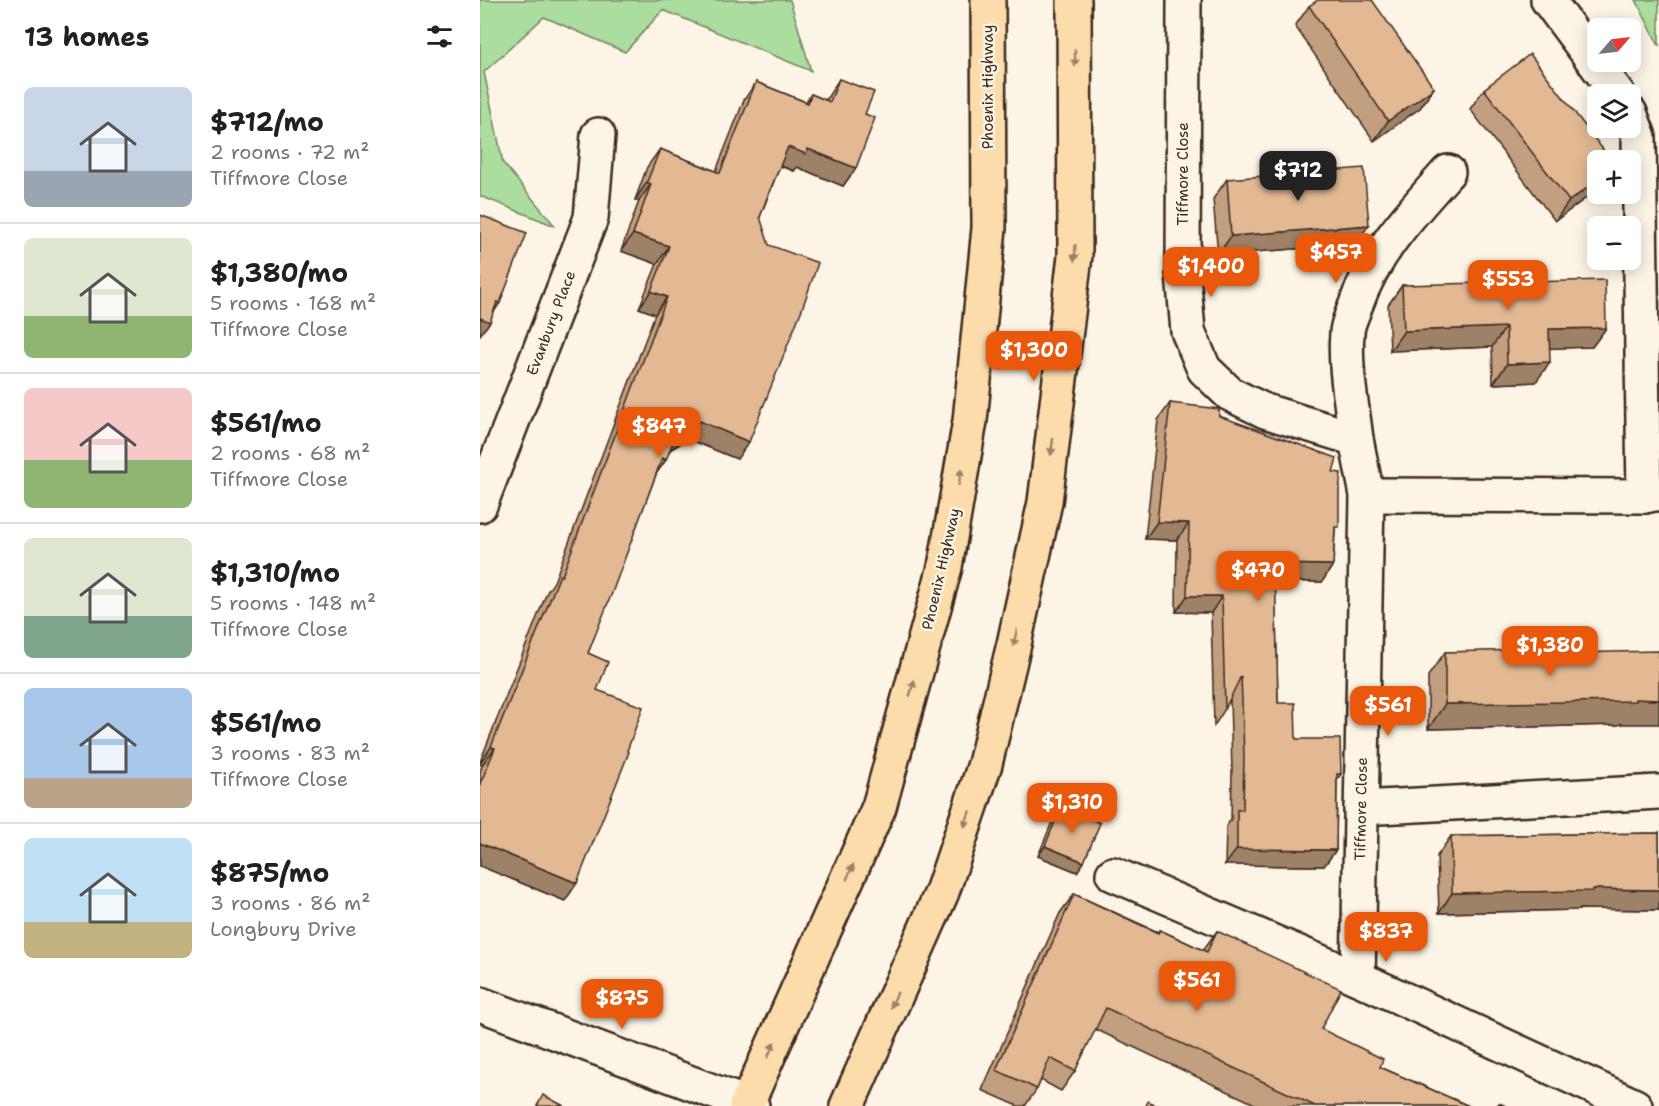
<!DOCTYPE html>
<html lang="en">
<head>
<meta charset="utf-8">
<style>
  body { margin:0; font-family:"Shantell Sans",sans-serif; background:#f6f6f6; color:#202124; height:100vh; display:flex; flex-direction:column; font-size:22px; white-space:nowrap }
  * { box-sizing:border-box; margin:0 }
  p { font-size:20px; color:#757577 }
  .icon { flex:none; width:33px; height:33px; fill:none; stroke:currentColor; stroke-width:2; stroke-linecap:round; stroke-linejoin:round }
  .map { position:relative; flex:1; overflow:hidden }
  .panel { display:flex; flex-direction:column; background:#fff; width:480px }
  .panel>* { flex:none }
  .needle { width:39px; rotate:62deg }
  .controls { position:absolute; left:1107px; top:18px; display:grid; gap:12px }
  .controls a { display:grid; place-items:center; width:54px; height:54px; border-radius:9px; background:#fff; box-shadow:0 3px 15px #0003; font-size:30px }
  .price { position:absolute; translate:-50% -51px; padding:0 14px; border-radius:12px; background:#ea580c; color:#fff; font-size:20px; line-height:39px; filter:drop-shadow(0 2px 3px #0008) }
  .price::after { content:''; position:absolute; left:50%; top:36px; width:18px; height:14px; margin-left:-9px; background:inherit; clip-path:polygon(0 0,100% 0,50% 100%) }
  .price.current { background:#222; color:#fff }
  ul { padding:0; list-style:none }
  li { display:flex; align-items:center; gap:18px; height:150px; padding:0 24px }
  li+li { border-top:2px solid #e0e0e0 }
  li span { display:grid; place-items:center; flex:none; width:168px; height:120px; border-radius:9px; color:#555 }
  li>.icon { margin-inline-start:auto }
  span .icon { width:72px; height:72px; fill:#fffc; stroke-width:1 }
  li b { font-size:26px }
  h2 { display:flex; justify-content:space-between; align-items:center; height:72px; padding:0 24px; font-size:26px }
  main { display:flex; flex:1; min-height:0 }
  .map>svg:first-child { display:block }
</style>
</head>
<body>
<main>
<section class="panel">
<h2>13 homes<svg class="icon" aria-label="filters" viewBox="0 0 24 24"><path d="M4 7h16M4 17h16"/><circle cx="9" cy="7" r="2"/><circle cx="15" cy="17" r="2"/></svg></h2>
<ul>
<li><span style="background:linear-gradient(#c9d6e8 70%,#9aa5b1 0)"><svg class="icon" aria-label="home" viewBox="0 0 24 24"><path d="M3 11l9-7 9 7M6 9v11h12V9"/></svg></span><div><b>$712/mo</b><p>2 rooms · 72 m²</p><p>Tiffmore Close</p></div></li>
<li><span style="background:linear-gradient(#dfe7d0 65%,#8fb573 0)"><svg class="icon" aria-label="home" viewBox="0 0 24 24"><path d="M3 11l9-7 9 7M6 9v11h12V9"/></svg></span><div><b>$1,380/mo</b><p>5 rooms · 168 m²</p><p>Tiffmore Close</p></div></li>
<li><span style="background:linear-gradient(#f6c9c9 60%,#8fb573 0)"><svg class="icon" aria-label="home" viewBox="0 0 24 24"><path d="M3 11l9-7 9 7M6 9v11h12V9"/></svg></span><div><b>$561/mo</b><p>2 rooms · 68 m²</p><p>Tiffmore Close</p></div></li>
<li><span style="background:linear-gradient(#dfe7d0 65%,#7fa58c 0)"><svg class="icon" aria-label="home" viewBox="0 0 24 24"><path d="M3 11l9-7 9 7M6 9v11h12V9"/></svg></span><div><b>$1,310/mo</b><p>5 rooms · 148 m²</p><p>Tiffmore Close</p></div></li>
<li><span style="background:linear-gradient(#a9c7e8 75%,#b9a48a 0)"><svg class="icon" aria-label="home" viewBox="0 0 24 24"><path d="M3 11l9-7 9 7M6 9v11h12V9"/></svg></span><div><b>$561/mo</b><p>3 rooms · 83 m²</p><p>Tiffmore Close</p></div></li>
<li><span style="background:linear-gradient(#bfe0f5 70%,#c2b280 0)"><svg class="icon" aria-label="home" viewBox="0 0 24 24"><path d="M3 11l9-7 9 7M6 9v11h12V9"/></svg></span><div><b>$875/mo</b><p>3 rooms · 86 m²</p><p>Longbury Drive</p></div></li>
</ul>
</section>
<div class="map">
<svg width="1179" height="1106" viewBox="0 0 1179 1106">
  <rect width="100%" height="100%" fill="#fcf5e5"/>
  <filter id="ink" filterUnits="userSpaceOnUse"><feTurbulence type="fractalNoise" baseFrequency=".0167" numOctaves="2"/><feDisplacementMap in="SourceGraphic" scale="12" xChannelSelector="R" yChannelSelector="G"/><feConvolveMatrix kernelMatrix="1 2 1 2 8 2 1 2 1" color-interpolation-filters="sRGB"/></filter>
  <g filter="url(#ink)">
    <g fill="#abdd9e" stroke="#73845e" stroke-width="1.5">
      <polygon points="0,0 310,0 331,71 183,10 145,52 64,17 4,72 23,163 75,226 0,196"/>
      <polygon points="1156,0 1179,0 1179,46"/>
    </g>
    <g fill="none" stroke-linecap="round" stroke-linejoin="round">
      <defs>
        <g id="minor">
          <polyline points="704,0 703,273 708,331 724,369 750,394 785,411 876,439 887,495 878,978"/>
          <polyline points="1068,0 1138,94"/>
          <polyline points="1150,113 1159,137 1164,496"/>
          <path d="M876,439C872,404 864,368 867,333C867,325 872,315 875,307C893,254 931,213 968,172"/>
          <polyline points="887,495 1164,496 1179,493"/>
          <polyline points="0,505 111,218 118,135"/>
          <polyline points="881,808 1179,792"/>
          <polyline points="633,874 878,978 1155,1106"/>
          <polyline points="0,1004 272,1106"/>
        </g>
        <g id="major">
          <polyline points="266,1106 399,807 465,567 490,421 509,228 508,0"/>
          <polyline points="367,1106 462,892 505,764 534,644 565,502 595,256 594,0"/>
        </g>
      </defs>
      <use href="#minor" stroke="#3b2a1e" stroke-width="38"/>
      <use href="#major" stroke="#3b2a1e" stroke-width="38"/>
      <use href="#minor" stroke="#fcf5e5" stroke-width="33"/>
      <use href="#major" stroke="#fddcac" stroke-width="33"/>
    </g>
    <g fill="#c29f7e" stroke="#3b2a1e" stroke-width="1.5">
      <polygon points="829,6 954,88 940,108 894,141 815,26"/>
      <polygon points="359,79 385,114 376,168 363,186 317,167 314,171 300,166 280,217 257,459 208,439 190,450 177,472 108,653 117,690 85,901 0,866 0,772 2,765 0,764 0,762 67,592 74,582 175,314 159,308 177,264 141,251 159,201 155,200 167,167 180,149 236,171 264,100 276,82 326,102 331,94 346,100"/>
      <polygon points="1004,89 1118,189 1075,221 990,109"/>
      <polygon points="747,179 875,244 738,255 733,199"/>
      <polygon points="922,285 1126,328 1112,347 1070,348 1056,382 1013,384 1012,347 910,351 908,305"/>
      <polygon points="690,403 739,416 853,472 855,533 853,565 842,582 795,581 798,703 816,739 861,774 857,780 856,850 844,866 745,865 746,827 751,819 752,771 750,699 745,709 734,726 731,613 696,612 697,540 665,539 678,420"/>
      <polygon points="965,652 1041,654 1140,724 1138,725 948,729 948,676"/>
      <polygon points="581,807 597,872 558,856 574,817"/>
      <polygon points="1179,832 1179,910 1100,909 1099,910 959,913 957,856 971,836 1178,833"/>
      <polygon points="594,894 678,932 680,930 723,950 737,931 841,1029 900,1067 989,1106 779,1106 615,1029 595,1071 581,1091 561,1080 557,1089 545,1106 538,1106 502,1090 580,913"/>
    </g>
    <g fill="#9e8267" stroke="#3b2a1e" stroke-width="1.5">
      <polygon points="954,88 940,108 894,141 908,121"/>
      <polygon points="308,147 328,149 376,168 363,186 317,167 314,171 296,164"/>
      <polygon points="1118,180 1118,189 1075,221 1089,201"/>
      <polygon points="167,182 171,184 159,201 155,200"/>
      <polygon points="889,225 875,244 738,255 751,236"/>
      <polygon points="153,234 189,246 177,264 141,251"/>
      <polygon points="171,291 187,297 175,314 159,308"/>
      <polygon points="17,302 20,303 8,321 10,322 0,335 0,318"/>
      <polygon points="1026,327 1012,347 910,351 924,331"/>
      <polygon points="1126,328 1112,347 1055,349 1069,329"/>
      <polygon points="1070,362 1056,382 1013,384 1027,364"/>
      <polygon points="220,421 269,442 257,459 208,439 182,454 195,437"/>
      <polygon points="182,458 186,460 174,477"/>
      <polygon points="677,522 709,523 697,540 665,539"/>
      <polygon points="795,564 853,565 842,582 783,581"/>
      <polygon points="707,596 742,596 731,613 696,612"/>
      <polygon points="1155,699 1179,700 1179,724 1140,724 1138,725 948,729 965,704"/>
      <polygon points="11,747 15,748 2,765 0,764 0,763"/>
      <polygon points="0,843 97,883 85,901 0,866"/>
      <polygon points="565,846 604,862 597,872 558,856"/>
      <polygon points="757,849 856,850 844,866 745,865"/>
      <polygon points="1113,889 1179,890 1179,910 1100,909 1099,910 959,913 972,893"/>
    </g>
    <g fill="#e2b993" stroke="#3b2a1e" stroke-width="1.5">
      <polygon points="838,0 892,0 954,88 908,121 829,6"/>
      <polygon points="1050,54 1131,160 1118,160 1118,180 1089,201 1004,89"/>
      <polygon points="359,79 394,92 385,114 395,118 376,168 328,149 326,154 308,147 288,195 280,217 289,245 338,263 322,309 269,442 220,421 195,437 186,460 182,458 132,593 108,653 128,662 117,690 163,707 147,751 149,752 97,883 0,843 0,785 15,748 11,747 80,575 82,576 187,297 171,291 189,246 153,234 171,184 167,182 180,149 240,173 276,82 328,103 331,94 350,102"/>
      <polygon points="884,168 889,225 751,236 747,179"/>
      <polygon points="0,215 47,233 20,303 17,302 10,322 0,318"/>
      <polygon points="1125,280 1126,328 1069,329 1070,362 1027,364 1026,327 924,331 922,285"/>
      <polygon points="690,403 739,409 739,416 857,458 853,472 861,473 859,492 859,527 855,527 853,565 795,564 798,703 815,703 816,739 860,739 861,774 857,774 856,850 757,849 757,810 763,810 764,754 761,676 745,709 742,596 707,596 709,523 677,522"/>
      <polygon points="1041,650 1041,654 1179,651 1179,700 1155,699 1155,701 965,704 965,652"/>
      <polygon points="581,807 620,823 604,862 565,846"/>
      <polygon points="1179,833 1179,890 1113,889 1113,891 972,893 971,836"/>
      <polygon points="594,894 678,933 680,930 727,952 737,931 861,989 841,1029 903,1059 900,1067 989,1106 835,1106 626,1008 595,1071 570,1058 557,1089 516,1070"/>
      <polygon points="63,1095 84,1106 57,1106"/>
      <polygon points="668,1101 677,1106 666,1106"/>
      <polygon points="1019,1103 1026,1106 1017,1106"/>
    </g>
    <defs><path id="oneway-solid" d="M-6-.8H1V-3.2L6.5 0L1 3.2V.8H-6Z" transform="scale(1.5)"/></defs>
    <g fill="#9c8365">
      <use href="#oneway-solid" transform="translate(595 58) rotate(90)"/>
      <use href="#oneway-solid" transform="translate(595 253) rotate(93)"/>
      <use href="#oneway-solid" transform="translate(572 447) rotate(97)"/>
      <use href="#oneway-solid" transform="translate(480 477) rotate(-80)"/>
      <use href="#oneway-solid" transform="translate(535 638) rotate(103)"/>
      <use href="#oneway-solid" transform="translate(432 688) rotate(-74)"/>
      <use href="#oneway-solid" transform="translate(487 819) rotate(109)"/>
      <use href="#oneway-solid" transform="translate(370 872) rotate(-66)"/>
      <use href="#oneway-solid" transform="translate(414 1000) rotate(114)"/>
      <use href="#oneway-solid" transform="translate(291 1050) rotate(-66)"/>
    </g>
  </g>
  <g text-anchor="middle" dominant-baseline="central" stroke-width="4.5" stroke-linejoin="round" paint-order="stroke">
    <g font-size="15" fill="#3b2a1e" stroke="#fcf5e5">
      <text transform="translate(508 87) rotate(-90)">Phoenix Highway</text>
      <text transform="translate(703 174) rotate(-90)">Tiffmore Close</text>
      <text transform="translate(71 323) rotate(-69)">Evanbury Place</text>
      <text transform="translate(461 569) rotate(-77)">Phoenix Highway</text>
      <text transform="translate(881 809) rotate(-89)">Tiffmore Close</text>
    </g>
  </g>
</svg>
<div class="controls">
<a><svg class="needle" viewBox="-14 -14 28 28"><path d="M0-13l5 13h-10z" fill="#e53935"/><path d="M0 13l5-13h-10z" fill="#757577"/></svg></a>
<a><svg class="icon" aria-label="layers" viewBox="0 0 24 24"><path d="M12 4l9 5-9 5-9-5zM3 14l9 5 9-5"/></svg></a>
<a>+</a>
<a>−</a>
</div>
<b class="price current" style="left:818px;top:202px">$712</b>
<b class="price" style="left:856px;top:284px">$457</b>
<b class="price" style="left:731px;top:298px">$1,400</b>
<b class="price" style="left:1028px;top:311px">$553</b>
<b class="price" style="left:554px;top:382px">$1,300</b>
<b class="price" style="left:179px;top:458px">$847</b>
<b class="price" style="left:778px;top:602px">$470</b>
<b class="price" style="left:1070px;top:677px">$1,380</b>
<b class="price" style="left:908px;top:737px">$561</b>
<b class="price" style="left:592px;top:834px">$1,310</b>
<b class="price" style="left:906px;top:963px">$837</b>
<b class="price" style="left:717px;top:1012px">$561</b>
<b class="price" style="left:142px;top:1030px">$875</b>
</div>
</main>
</body>
</html>
